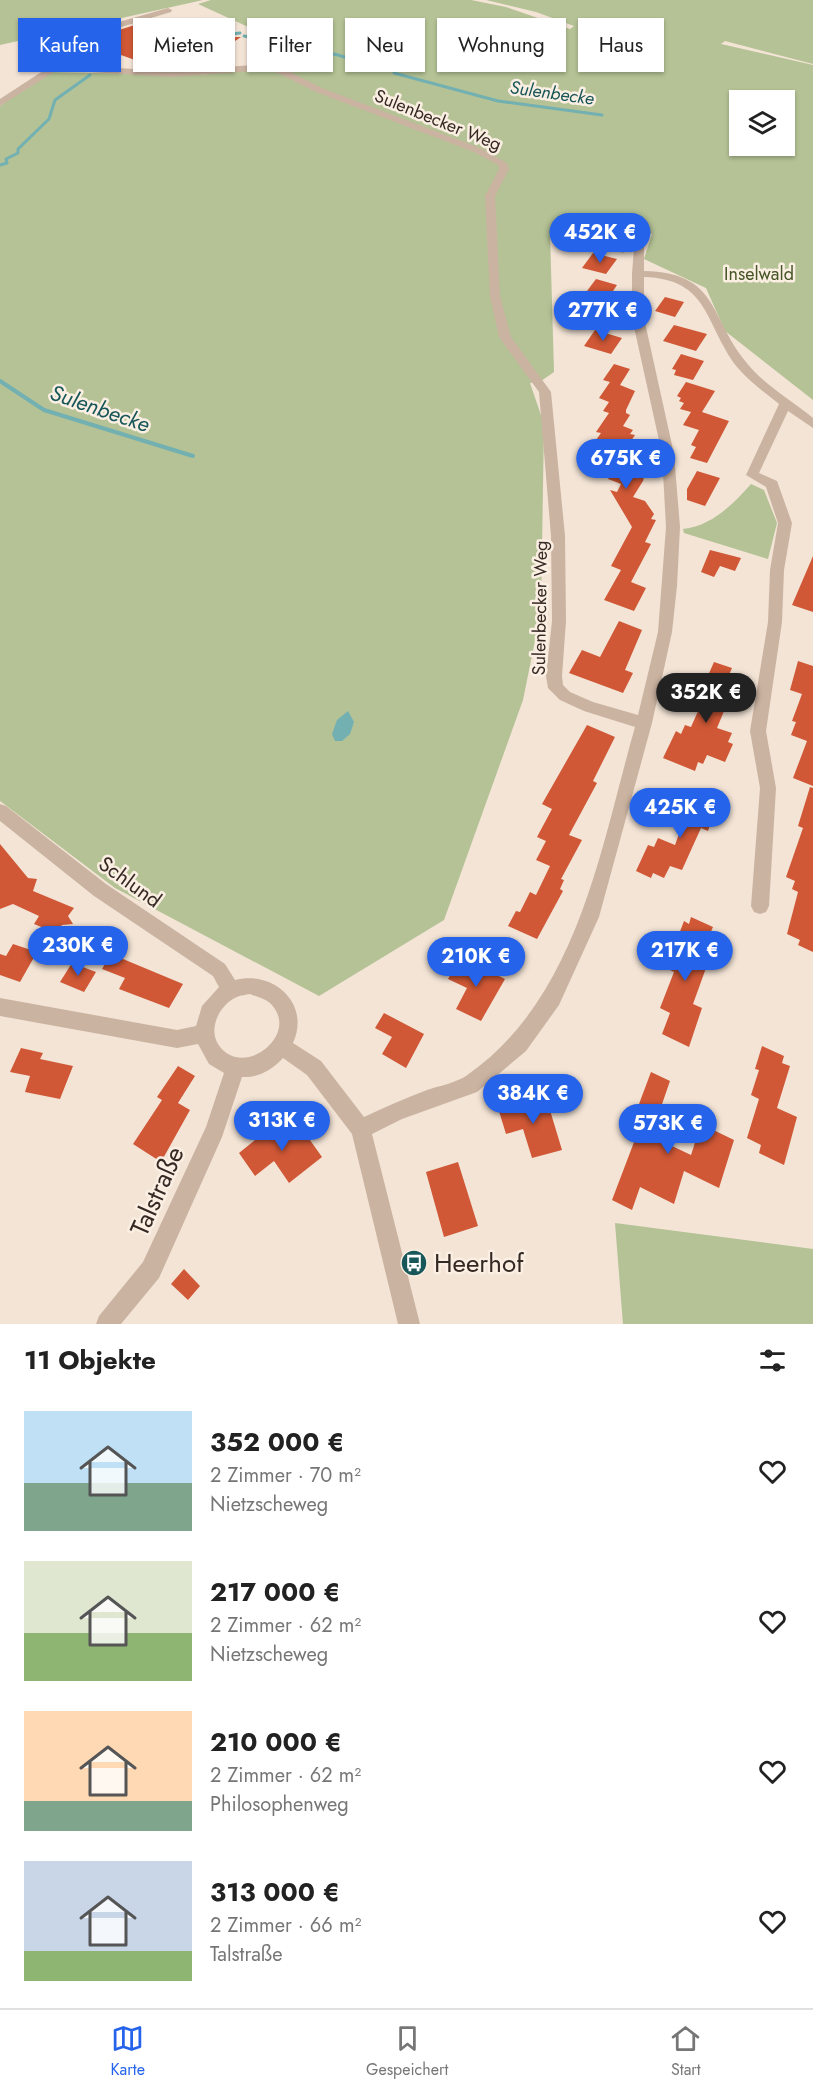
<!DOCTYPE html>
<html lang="de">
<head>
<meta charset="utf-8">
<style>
  body { margin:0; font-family:Jost,sans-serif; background:#f6f6f6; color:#222; height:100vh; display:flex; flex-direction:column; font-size:22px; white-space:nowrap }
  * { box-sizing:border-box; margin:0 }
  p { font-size:20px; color:#767676 }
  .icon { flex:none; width:33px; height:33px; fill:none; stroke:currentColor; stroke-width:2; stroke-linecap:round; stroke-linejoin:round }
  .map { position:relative; height:1324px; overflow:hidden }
  .sheet { display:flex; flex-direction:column; background:#fff; flex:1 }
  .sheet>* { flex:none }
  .top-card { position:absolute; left:18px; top:18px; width:777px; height:54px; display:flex; gap:12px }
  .buttons { position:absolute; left:729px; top:90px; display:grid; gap:12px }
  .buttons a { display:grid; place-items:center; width:66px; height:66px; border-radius:0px; background:#fff; box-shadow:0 2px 4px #0004; font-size:30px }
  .price { position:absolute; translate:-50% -51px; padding:0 14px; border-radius:21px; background:#2563eb; color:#fff; font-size:20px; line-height:39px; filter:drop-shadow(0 2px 3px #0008) }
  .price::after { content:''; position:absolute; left:50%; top:36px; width:18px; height:14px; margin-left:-9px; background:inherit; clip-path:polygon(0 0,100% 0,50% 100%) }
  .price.active { background:#222; color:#fff }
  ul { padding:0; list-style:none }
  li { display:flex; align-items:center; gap:18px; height:150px; padding:0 24px }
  li span { display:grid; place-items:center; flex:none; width:168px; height:120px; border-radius:0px; color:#555 }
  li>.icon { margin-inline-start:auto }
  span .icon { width:72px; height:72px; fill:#fffc; stroke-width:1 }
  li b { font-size:26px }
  h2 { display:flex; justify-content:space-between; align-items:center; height:72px; padding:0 24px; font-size:26px }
  .pill { padding:0 21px; border-radius:0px; background:#fff; box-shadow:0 2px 4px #0004; font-size:21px; line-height:54px }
  .pill.active { background:#2563eb; color:#fff }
  .tab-bar { display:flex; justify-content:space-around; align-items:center; height:84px; border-top:2px solid #e0e0e0; background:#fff; font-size:16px; color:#767676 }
  .tab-bar a { display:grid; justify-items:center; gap:3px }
  .tab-bar .active { color:#2563eb }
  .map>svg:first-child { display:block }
</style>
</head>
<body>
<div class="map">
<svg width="813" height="1324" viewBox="0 0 813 1324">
  <rect width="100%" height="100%" fill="#f3e4d6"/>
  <g fill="#b4c295" fill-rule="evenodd">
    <polygon points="0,0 203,0 0,45"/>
    <path d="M211,0H471L506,7L570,29L574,26L536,12L486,0H813V64L725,41L721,44L813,65V400L725,331L706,288L644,259L652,234L634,230L624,253L550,234L554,372L541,381L530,383L544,424L541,611L523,700L444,920L319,996L115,888L0,801V106L47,72L201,75L298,62L323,47L283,43L198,4ZM740,100H784V146H740Z"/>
    <path d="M751,484L764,490L777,523L768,559L684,533L683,529C712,526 733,504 751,484Z"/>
    <polygon points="615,1223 813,1249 813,1324 623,1324"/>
  </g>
  <polygon fill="#72b0b2" points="348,711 354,722 350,734 342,741 335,741 332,734 337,720"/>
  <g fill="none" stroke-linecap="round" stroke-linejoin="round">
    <g stroke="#72b0b2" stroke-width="3">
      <polyline points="244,36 338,55 386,70"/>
      <polyline points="209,37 240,33"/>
      <polyline points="394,73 498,101 602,115"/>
      <polyline points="0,165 7,163 6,159 18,153 18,149 49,119 55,100 90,75"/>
    </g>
    <polyline stroke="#72b0b2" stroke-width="4" points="0,381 44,410 193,456"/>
  </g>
  <g fill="#d05836">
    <polygon points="157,18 206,23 202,28 209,29 201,38 241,37 214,55 204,66 175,69 152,66 104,49 89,58 83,55 96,49 119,30 141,23 149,31"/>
    <polygon points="113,20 88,41 70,49 60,45"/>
    <polygon points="593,253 617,259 606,274 582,268"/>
    <polygon points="596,279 617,285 609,297 587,291"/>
    <polygon points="665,297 684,302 675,317 655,311"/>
    <polygon points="591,301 617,308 605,324 581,315"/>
    <polygon points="674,325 707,334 696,351 663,341"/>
    <polygon points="595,330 622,338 611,354 584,346"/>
    <polygon points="681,354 704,361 693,380 674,375 676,370 672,369"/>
    <polygon points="614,364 630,369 620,385 635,391 626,410 626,413 630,415 623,426 633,430 630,434 635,435 627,447 647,453 643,460 649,462 644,469 646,470 643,481 633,497 645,501 654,514 651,519 656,520 645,542 651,544 631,582 646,588 634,611 604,600 621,570 611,566 632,527 610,490 617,492 621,484 608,479 616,467 612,466 623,448 596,440 601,433 596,432 609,413 603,411 609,402 599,398 610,382 603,380"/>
    <polygon points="686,382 715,391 702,412 729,421 707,463 690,458 696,447 691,445 699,430 683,425 691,412 680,409 684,403 679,401 681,398 677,396"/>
    <polygon points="697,471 720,478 705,506 687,500 687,489"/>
    <polygon points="710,550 741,558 735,571 720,566 714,577 701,572"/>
    <polygon points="813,556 813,612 792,605"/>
    <polygon points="619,621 642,630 625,670 633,673 623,693 569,673 582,650 600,657"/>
    <polygon points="798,661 813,666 813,786 793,778 807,741 791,735 796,722 792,721 802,694 790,690"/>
    <polygon points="714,662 732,668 729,675 735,677 731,686 734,687 717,728 732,733 728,742 733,744 725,762 707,755 703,764 698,762 695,771 663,758 676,731 681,734 685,725 691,727 703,700 699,696"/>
    <polygon points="587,725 615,737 593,781 597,783 569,835 582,840 561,879 564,880 560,889 563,891 537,939 508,926 516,911 520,912 530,892 536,895 550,866 536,860 546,841 537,837 552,809 542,804"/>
    <polygon points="810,787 813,788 813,952 798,945 800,940 787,934 798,892 792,889 795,881 786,877 803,828 798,826"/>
    <polygon points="695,790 719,799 708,831 701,828 682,870 670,866 664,878 653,873 651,878 636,871 648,845 654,847 658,838 675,845"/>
    <polygon points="0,844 28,878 37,879 33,891 74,908 68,916 73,924 62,925 56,933 34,924 39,916 13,904 0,909"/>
    <polygon points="691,917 713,927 697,964 706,968 693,1004 702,1008 689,1047 662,1034 670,1013 660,1008 674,972 666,968 684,921 689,924"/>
    <polygon points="13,944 37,952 20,982 0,975 0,954 6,956"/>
    <polygon points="111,954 183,984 169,1008 119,989 125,978 102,969"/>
    <polygon points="460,957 505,979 481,1021 456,1009 467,988 448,979"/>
    <polygon points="72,963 96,972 84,992 60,982"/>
    <polygon points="384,1013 424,1034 406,1068 382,1054 392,1037 375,1028"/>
    <polygon points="762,1046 784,1056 782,1063 790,1066 777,1108 797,1117 784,1165 759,1153 761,1145 747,1138 759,1099 751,1095 759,1070 755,1069"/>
    <polygon points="21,1048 43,1053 40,1059 73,1066 60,1099 25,1092 30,1076 10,1072"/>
    <polygon points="178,1066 195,1076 178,1103 190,1110 161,1162 133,1144 162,1100 157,1097"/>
    <polygon points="651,1072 670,1081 651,1136 691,1155 701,1124 734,1140 719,1188 684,1171 674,1204 640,1187 632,1210 612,1200 647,1108 639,1104"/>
    <polygon points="546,1097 562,1150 532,1158 523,1129 506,1134 498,1108"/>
    <polygon points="295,1119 322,1157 289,1183 274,1161 255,1176 239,1153 266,1131 271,1138"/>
    <polygon points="458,1162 478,1226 444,1237 426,1172"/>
    <polygon points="184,1269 200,1286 188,1300 171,1284"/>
  </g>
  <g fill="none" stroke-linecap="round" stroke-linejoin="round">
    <path fill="#cbb3a1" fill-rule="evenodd" d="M168,8L172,10L171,12L118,28L95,47L65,61L61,65L172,71L265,64L284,69L322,88L480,148L507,163L509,169L495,196L500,296L511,337L551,392L565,536L566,621L562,676L563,685L570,692L593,702L638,715L658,632L666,527L662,454L632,318V274L635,234L644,236V271C719,273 708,315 746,362C764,385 791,400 813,418V428L788,411L759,473L777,481L792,523L784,570L782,622L766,731L776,788L769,906L766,912L760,914L754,912L751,906L760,788L750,731L768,622L770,570L778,523L766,487L746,475L779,404C765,393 749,381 737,367C704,324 710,279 644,277V318L674,454L680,527L677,586L672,632L652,723L599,917L559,1005L526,1051L477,1092L402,1119L372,1134L420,1324H398L352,1134L307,1075L283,1058C272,1070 258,1078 242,1077L222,1137L159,1278L121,1324H96L99,1316L143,1262L206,1127L224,1073L209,1064L198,1044L177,1048L0,1016V998L177,1030L196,1026L202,1006L219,987L213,976L94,896L0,821V804L6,806L106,884L225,964L235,980C273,970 311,1003 293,1043L321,1061L364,1117C385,1107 406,1098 427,1090C439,1086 455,1083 466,1076C578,998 600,850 635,727L584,711L560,700L548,688L546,676L552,621L551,536L539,392L499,337L490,296L485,196L499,169L498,165L474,152L316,92L278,73L265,70L172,77L57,70L0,106V99L52,65L59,57L89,43L112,24ZM250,994C257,997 266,999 271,1004C301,1035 242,1081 218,1044C208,1028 220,1004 237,997C241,995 246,995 250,994Z"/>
  </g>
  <defs>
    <symbol id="bus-disc" viewBox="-11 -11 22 22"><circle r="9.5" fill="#175659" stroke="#faefe2"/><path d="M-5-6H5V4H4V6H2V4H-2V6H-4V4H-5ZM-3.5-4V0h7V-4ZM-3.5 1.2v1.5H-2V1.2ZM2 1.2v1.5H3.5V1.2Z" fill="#fff"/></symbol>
  </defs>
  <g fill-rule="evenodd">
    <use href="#bus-disc" x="399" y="1248" width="30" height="30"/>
  </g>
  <g text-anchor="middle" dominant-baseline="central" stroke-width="5" stroke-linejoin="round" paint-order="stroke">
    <g font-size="18" font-style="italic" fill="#175659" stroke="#faefe2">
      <text transform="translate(552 93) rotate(8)">Sulenbecke</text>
    </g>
    <g font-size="18" fill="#352924" stroke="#faefe2">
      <text transform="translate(438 120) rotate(22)">Sulenbecker Weg</text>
      <text transform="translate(540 608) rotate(-89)">Sulenbecker Weg</text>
    </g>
    <g font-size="18" fill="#455526" stroke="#faefe2">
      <text x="759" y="274">Inselwald</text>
    </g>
    <g font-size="21" fill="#352924" stroke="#faefe2">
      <text transform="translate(130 882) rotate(36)">Schlund</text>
    </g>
    <g font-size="22" font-style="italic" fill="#175659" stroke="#faefe2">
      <text transform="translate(100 408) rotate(19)">Sulenbecke</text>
    </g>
    <g font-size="26" fill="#352924" stroke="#faefe2">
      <text transform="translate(157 1191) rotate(-66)">Talstraße</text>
    </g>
    <g font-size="26" fill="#352924" stroke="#faefe2" text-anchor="start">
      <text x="434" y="1263">Heerhof</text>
    </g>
  </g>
</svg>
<div class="buttons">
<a><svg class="icon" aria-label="layers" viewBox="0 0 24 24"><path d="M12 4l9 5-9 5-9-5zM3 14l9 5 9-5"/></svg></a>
</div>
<b class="price" style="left:600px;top:264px">452K €</b>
<b class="price" style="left:603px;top:342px">277K €</b>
<b class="price" style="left:626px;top:490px">675K €</b>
<b class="price active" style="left:706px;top:724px">352K €</b>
<b class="price" style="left:680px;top:839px">425K €</b>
<b class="price" style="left:78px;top:977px">230K €</b>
<b class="price" style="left:685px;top:982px">217K €</b>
<b class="price" style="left:476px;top:988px">210K €</b>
<b class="price" style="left:533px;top:1125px">384K €</b>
<b class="price" style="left:282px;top:1152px">313K €</b>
<b class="price" style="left:668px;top:1155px">573K €</b>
<div class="top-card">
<a class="pill active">Kaufen</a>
<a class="pill">Mieten</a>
<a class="pill">Filter</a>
<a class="pill">Neu</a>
<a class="pill">Wohnung</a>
<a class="pill">Haus</a>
</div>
</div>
<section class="sheet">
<h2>11 Objekte<svg class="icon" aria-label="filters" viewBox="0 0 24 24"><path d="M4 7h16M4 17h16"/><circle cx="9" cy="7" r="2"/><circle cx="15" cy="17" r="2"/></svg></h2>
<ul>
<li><span style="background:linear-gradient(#bfe0f5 60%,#7fa58c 0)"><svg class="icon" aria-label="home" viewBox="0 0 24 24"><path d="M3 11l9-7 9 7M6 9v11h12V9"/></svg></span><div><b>352 000 €</b><p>2 Zimmer · 70 m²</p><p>Nietzscheweg</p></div><svg class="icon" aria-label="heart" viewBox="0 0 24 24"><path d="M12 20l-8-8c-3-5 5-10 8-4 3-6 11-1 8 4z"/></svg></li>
<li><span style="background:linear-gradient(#dfe7d0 60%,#8fb573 0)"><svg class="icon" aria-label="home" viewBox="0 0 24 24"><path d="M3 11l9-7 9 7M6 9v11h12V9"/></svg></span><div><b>217 000 €</b><p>2 Zimmer · 62 m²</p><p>Nietzscheweg</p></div><svg class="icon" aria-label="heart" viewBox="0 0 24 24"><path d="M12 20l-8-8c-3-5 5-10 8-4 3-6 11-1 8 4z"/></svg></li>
<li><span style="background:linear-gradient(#ffd9b3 75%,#7fa58c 0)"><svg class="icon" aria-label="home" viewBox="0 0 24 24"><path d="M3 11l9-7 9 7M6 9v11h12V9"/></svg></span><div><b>210 000 €</b><p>2 Zimmer · 62 m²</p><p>Philosophenweg</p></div><svg class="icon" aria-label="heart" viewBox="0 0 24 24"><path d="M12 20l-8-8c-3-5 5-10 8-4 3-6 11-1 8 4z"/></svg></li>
<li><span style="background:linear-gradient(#c9d6e8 75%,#8fb573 0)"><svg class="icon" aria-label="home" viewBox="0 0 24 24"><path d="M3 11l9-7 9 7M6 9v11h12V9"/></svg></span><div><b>313 000 €</b><p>2 Zimmer · 66 m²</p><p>Talstraße</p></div><svg class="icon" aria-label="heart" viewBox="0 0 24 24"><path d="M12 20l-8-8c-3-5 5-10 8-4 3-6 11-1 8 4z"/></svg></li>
</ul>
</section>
<nav class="tab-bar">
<a class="active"><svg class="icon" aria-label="map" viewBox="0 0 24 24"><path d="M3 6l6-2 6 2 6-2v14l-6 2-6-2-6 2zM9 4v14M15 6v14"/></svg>Karte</a>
<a><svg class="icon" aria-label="saved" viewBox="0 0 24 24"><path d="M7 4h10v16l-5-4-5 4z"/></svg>Gespeichert</a>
<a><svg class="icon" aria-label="home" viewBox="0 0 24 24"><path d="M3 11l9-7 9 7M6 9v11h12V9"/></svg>Start</a>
</nav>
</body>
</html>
